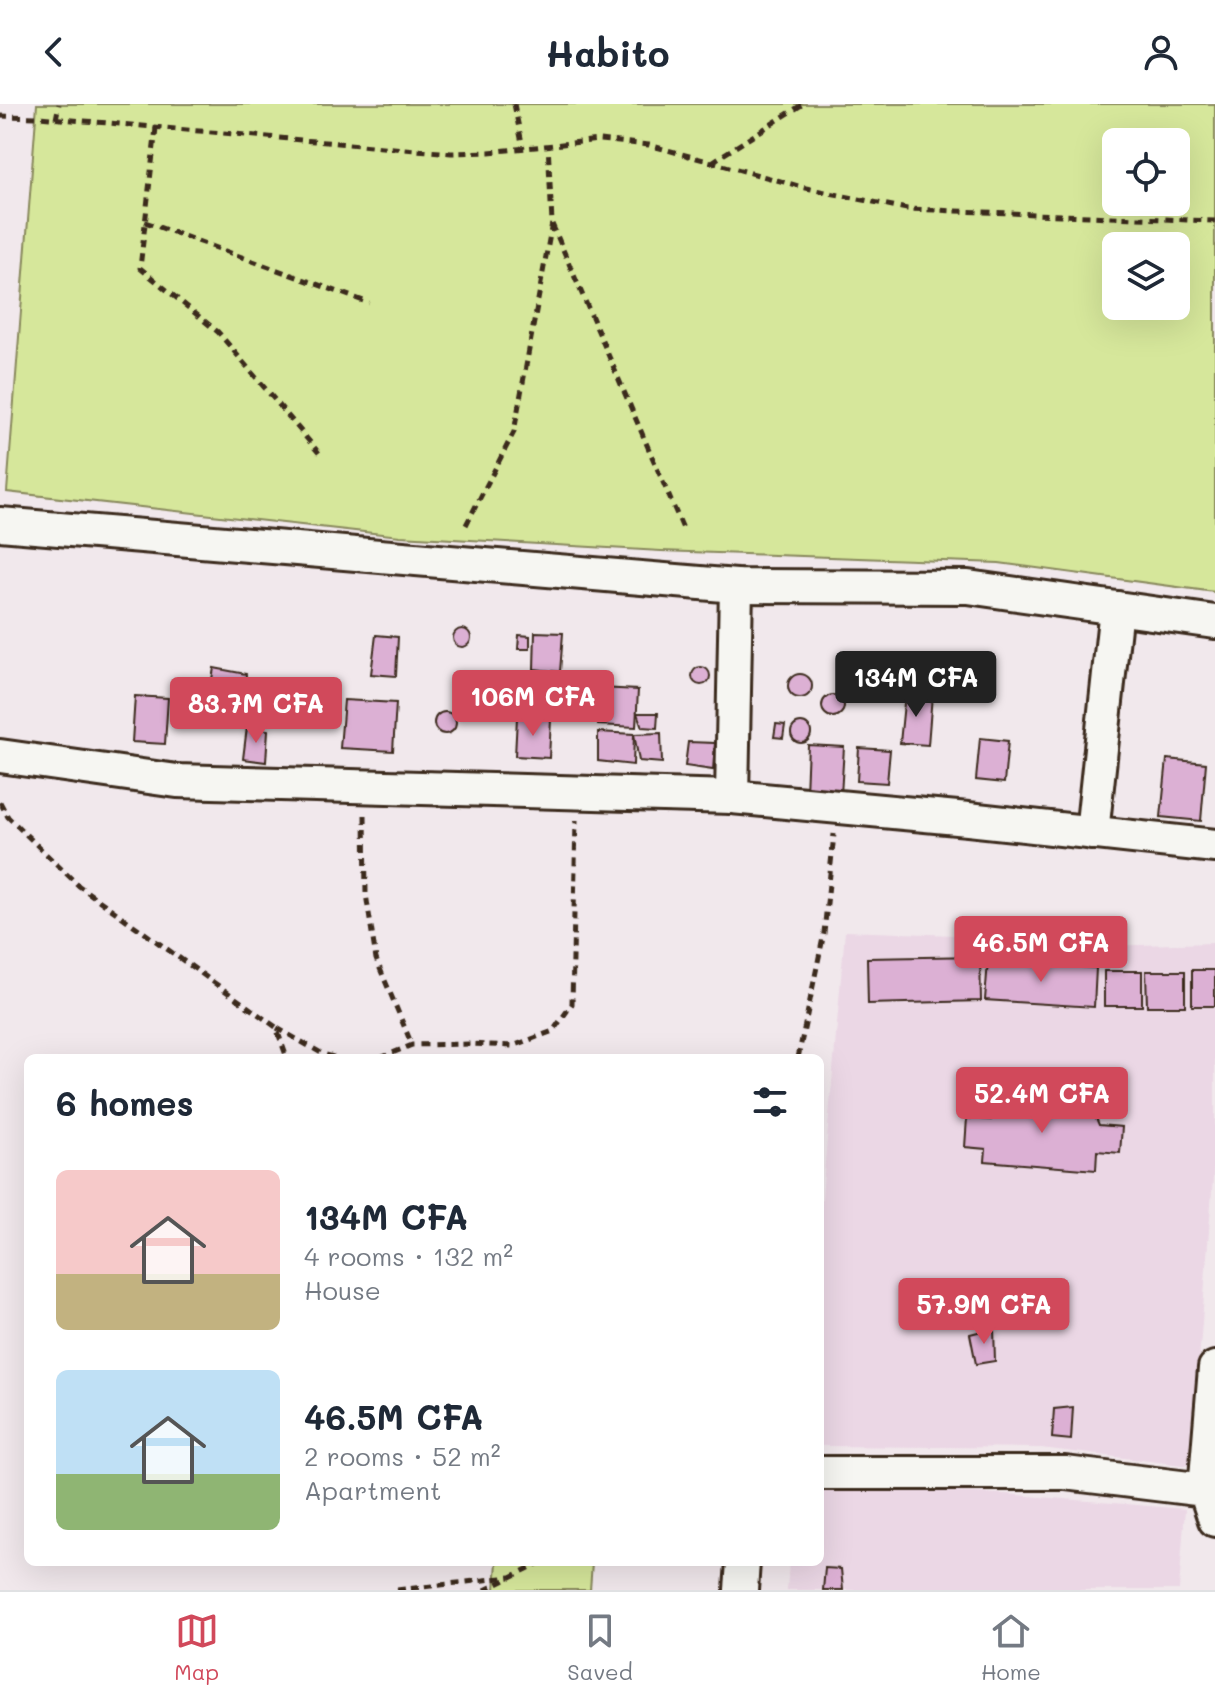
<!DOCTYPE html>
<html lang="en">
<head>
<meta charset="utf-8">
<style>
  body { margin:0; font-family:Mali,sans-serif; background:#f6f6f7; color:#1f2937; height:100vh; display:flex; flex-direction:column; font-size:30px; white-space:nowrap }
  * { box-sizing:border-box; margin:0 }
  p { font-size:26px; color:#747a83 }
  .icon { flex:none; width:44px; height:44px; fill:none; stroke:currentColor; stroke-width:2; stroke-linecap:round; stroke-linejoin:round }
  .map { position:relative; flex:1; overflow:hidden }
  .panel { position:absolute; left:24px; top:950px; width:800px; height:512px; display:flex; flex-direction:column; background:#fff; border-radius:12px; box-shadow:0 8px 32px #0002 }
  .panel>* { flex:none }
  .buttons { position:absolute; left:1102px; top:24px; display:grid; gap:16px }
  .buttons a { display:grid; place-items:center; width:88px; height:88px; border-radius:12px; background:#fff; box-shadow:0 8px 32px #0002; font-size:40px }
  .price { position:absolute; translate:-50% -68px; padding:0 18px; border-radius:8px; background:#d1495b; color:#fff; font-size:26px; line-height:52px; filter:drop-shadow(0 2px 4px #0008) }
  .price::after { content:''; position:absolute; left:50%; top:48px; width:24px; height:18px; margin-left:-12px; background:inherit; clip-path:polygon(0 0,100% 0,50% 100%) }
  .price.selected { background:#222; color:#fff }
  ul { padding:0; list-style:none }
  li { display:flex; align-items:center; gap:24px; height:200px; padding:0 32px }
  li span { display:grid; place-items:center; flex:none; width:224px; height:160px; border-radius:12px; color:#555 }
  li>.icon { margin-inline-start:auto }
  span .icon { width:96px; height:96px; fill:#fffc; stroke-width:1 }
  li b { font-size:34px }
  h2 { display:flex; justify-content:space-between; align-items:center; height:96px; padding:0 32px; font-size:34px }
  header { display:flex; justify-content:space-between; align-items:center; height:104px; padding:0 32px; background:#fff; font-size:36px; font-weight:800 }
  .tabs { display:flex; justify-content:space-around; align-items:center; height:112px; border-top:2px solid #e0e1e3; background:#fff; font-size:22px; color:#747a83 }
  .tabs a { display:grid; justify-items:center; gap:4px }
  .tabs .selected { color:#d1495b }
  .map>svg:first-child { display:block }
</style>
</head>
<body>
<header><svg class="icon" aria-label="back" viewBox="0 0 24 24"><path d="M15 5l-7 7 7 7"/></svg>Habito<svg class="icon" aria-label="person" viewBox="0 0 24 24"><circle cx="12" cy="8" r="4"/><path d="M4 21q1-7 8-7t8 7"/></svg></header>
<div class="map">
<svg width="1215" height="1486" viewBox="0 0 1215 1486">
  <rect width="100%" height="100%" fill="#f1e8ec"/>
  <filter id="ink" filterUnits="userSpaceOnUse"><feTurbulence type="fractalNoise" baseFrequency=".0125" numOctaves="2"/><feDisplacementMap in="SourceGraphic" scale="16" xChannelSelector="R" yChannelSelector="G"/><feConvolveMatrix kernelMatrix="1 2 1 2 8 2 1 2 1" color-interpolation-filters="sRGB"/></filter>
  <g filter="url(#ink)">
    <g fill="#ebd7e5">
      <polygon points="845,827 983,832 1098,842 1215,839 1215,1048 1191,1362 1041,1344 820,1342 820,1117"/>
      <polygon points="820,1384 1005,1390 1185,1405 1179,1486 787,1486 789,1458 820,1458"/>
    </g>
    <g fill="#d6e79b" stroke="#88885c" stroke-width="2" fill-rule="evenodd">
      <path d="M37,0H1215V488L999,459L661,447L400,432L7,388ZM1116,38H1176V98H1116ZM1116,142H1176V202H1116Z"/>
      <polygon points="497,1458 592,1458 590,1486 495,1486"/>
    </g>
    <g fill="#dcb0d4" stroke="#3b2a1e" stroke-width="2">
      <circle cx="462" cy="534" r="9"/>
      <polygon points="535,528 563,529 560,568 534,565"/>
      <polygon points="376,531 398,533 396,572 371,570"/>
      <polygon points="519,531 530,532 530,545 518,545"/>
      <circle cx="701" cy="572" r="9"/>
      <polygon points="214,564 246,570 243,606 207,603"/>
      <circle cx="800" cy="582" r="12"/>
      <polygon points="600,584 638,586 636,623 598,621"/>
      <polygon points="905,589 932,591 928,641 900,639"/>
      <circle cx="833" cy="602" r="11"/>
      <polygon points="135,592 168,594 165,640 132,638"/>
      <polygon points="344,596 396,599 393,647 340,644"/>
      <circle cx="445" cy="619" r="11"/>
      <polygon points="637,609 658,609 657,624 642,623"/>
      <polygon points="517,613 551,615 549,654 515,652"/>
      <circle cx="801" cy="629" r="10"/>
      <polygon points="776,620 785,621 783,634 774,633"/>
      <polygon points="247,623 268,626 266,658 243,655"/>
      <polygon points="598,628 634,630 633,661 598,657"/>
      <polygon points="661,629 662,659 639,657 634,630"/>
      <polygon points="980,634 1008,637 1004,679 976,676"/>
      <polygon points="688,638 715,639 713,666 685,662"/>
      <polygon points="808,641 844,643 841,691 806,689"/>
      <polygon points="859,644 890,646 887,679 857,677"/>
      <polygon points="1167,655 1206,659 1201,717 1161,713"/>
      <polygon points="980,852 981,897 868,900 867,854"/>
      <polygon points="988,857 1096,864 1094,903 985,896"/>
      <rect x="1192" y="866" width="23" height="36"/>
      <rect x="1104" y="867" width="38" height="35"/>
      <polygon points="1146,867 1185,867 1185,902 1147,902"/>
      <polygon points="992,994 1091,1002 1099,1021 1122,1023 1120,1049 1097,1047 1096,1066 985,1057 986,1045 965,1043 967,1014 991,1016"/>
      <polygon points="994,1224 995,1257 976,1260 970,1230"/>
      <polygon points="1073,1303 1071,1336 1052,1334 1054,1305"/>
      <polygon points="825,1464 841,1465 843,1486 823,1486"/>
    </g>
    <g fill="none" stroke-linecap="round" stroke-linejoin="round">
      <defs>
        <g id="street">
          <polyline points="0,420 736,482 968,483 1215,518"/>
          <polyline points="0,652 177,677 732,693 968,715 1215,742"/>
          <polyline points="732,693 736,482"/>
          <polyline points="1092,729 1116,504"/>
          <polyline points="820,1369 1065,1369 1205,1386 1215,1416"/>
          <polyline points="1205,1386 1215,1264"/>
          <polyline points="741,1486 743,1458"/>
        </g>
      </defs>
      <use href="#street" stroke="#3b2a1e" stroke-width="38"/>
      <g stroke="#3b2a1e" stroke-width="5" stroke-dasharray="8 6" stroke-linecap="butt">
        <polyline points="514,0 523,44"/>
        <polyline points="0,12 39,13 451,49 489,48 599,36 649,41 806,84 907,105 1215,117"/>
        <polyline points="56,15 59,0"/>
        <polyline points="156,24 140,164 218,228 319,349"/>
        <polyline points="712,58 803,0"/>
        <polyline points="145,118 369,199"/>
        <polyline points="552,120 684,427"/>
        <polyline points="466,421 514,328 552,119 548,40"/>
        <polyline points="0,698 8,713 79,782 276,923 287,954"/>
        <polyline points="365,711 366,790 376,855 412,941"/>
        <polyline points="277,924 323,950 337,954"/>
        <polyline points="380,954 412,941 470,940 513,942 553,927 572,900 576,716"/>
        <polyline points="798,954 824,829 834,730"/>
        <polyline points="397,1486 510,1473"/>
        <polyline points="485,1486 541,1458"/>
      </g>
      <use href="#street" stroke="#f6f6f2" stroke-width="32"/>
    </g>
  </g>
</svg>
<div class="buttons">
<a><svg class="icon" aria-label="locate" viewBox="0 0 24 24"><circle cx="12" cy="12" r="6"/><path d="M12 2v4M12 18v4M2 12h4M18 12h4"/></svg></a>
<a><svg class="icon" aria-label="layers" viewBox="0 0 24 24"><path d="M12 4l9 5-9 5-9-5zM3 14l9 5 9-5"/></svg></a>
</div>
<b class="price selected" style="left:916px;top:615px">134M CFA</b>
<b class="price" style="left:533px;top:634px">106M CFA</b>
<b class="price" style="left:256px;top:641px">83.7M CFA</b>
<b class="price" style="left:1041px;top:880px">46.5M CFA</b>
<b class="price" style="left:1042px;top:1031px">52.4M CFA</b>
<b class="price" style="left:984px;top:1242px">57.9M CFA</b>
<section class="panel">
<h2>6 homes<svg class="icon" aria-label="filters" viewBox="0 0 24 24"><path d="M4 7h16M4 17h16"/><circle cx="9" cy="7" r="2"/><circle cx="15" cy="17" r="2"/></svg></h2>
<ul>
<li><span style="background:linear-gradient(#f6c9c9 65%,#c2b280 0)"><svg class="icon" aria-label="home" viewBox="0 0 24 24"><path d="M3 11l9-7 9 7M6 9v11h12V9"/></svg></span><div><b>134M CFA</b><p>4 rooms · 132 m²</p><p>House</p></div></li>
<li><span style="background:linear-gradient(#bfe0f5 65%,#8fb573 0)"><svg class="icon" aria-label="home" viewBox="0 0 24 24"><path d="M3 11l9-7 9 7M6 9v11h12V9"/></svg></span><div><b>46.5M CFA</b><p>2 rooms · 52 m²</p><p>Apartment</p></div></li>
</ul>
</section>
</div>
<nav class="tabs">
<a class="selected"><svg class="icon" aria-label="map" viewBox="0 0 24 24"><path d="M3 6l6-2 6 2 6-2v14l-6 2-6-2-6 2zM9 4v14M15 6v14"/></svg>Map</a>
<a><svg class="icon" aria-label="saved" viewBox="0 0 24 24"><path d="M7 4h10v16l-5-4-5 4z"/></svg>Saved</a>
<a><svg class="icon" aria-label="home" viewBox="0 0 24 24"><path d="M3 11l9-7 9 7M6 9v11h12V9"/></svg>Home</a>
</nav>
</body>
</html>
